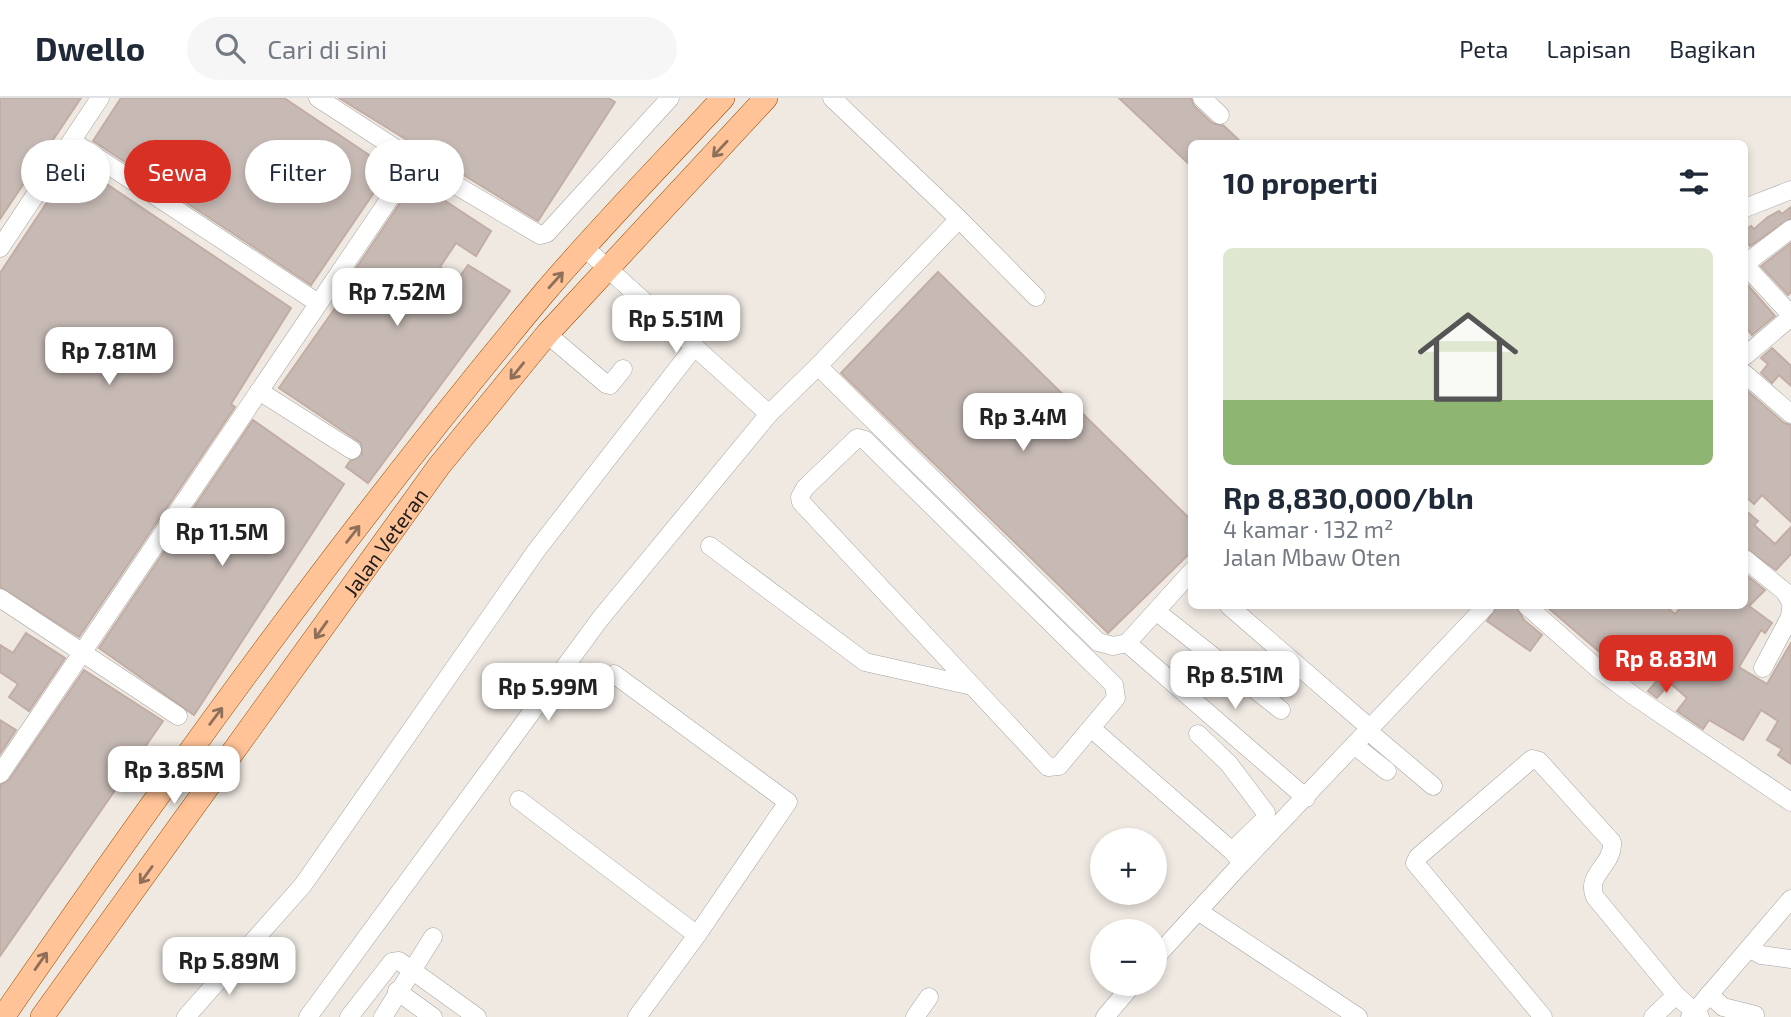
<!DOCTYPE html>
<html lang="id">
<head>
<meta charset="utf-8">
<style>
  body { margin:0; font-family:"Exo 2",sans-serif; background:#f6f6f7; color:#1f2937; height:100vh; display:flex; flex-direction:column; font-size:26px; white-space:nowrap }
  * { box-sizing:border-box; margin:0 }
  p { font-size:23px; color:#747a83 }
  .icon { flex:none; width:38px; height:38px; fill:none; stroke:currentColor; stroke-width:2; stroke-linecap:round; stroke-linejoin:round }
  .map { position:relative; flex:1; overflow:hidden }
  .sheet { position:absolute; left:1188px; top:42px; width:560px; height:469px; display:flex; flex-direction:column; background:#fff; border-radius:10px; box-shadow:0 4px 10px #0003 }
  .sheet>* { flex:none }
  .hud { position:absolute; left:21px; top:42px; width:665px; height:63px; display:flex; gap:14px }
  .tools { position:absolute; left:1090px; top:730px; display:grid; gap:14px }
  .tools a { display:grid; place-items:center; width:77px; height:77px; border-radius:50%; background:#fff; box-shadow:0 4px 10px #0003; font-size:35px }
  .price { position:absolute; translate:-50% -60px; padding:0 16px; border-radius:14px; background:#fff; color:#222; font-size:23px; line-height:46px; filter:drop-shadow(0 2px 4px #0008) }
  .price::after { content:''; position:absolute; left:50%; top:42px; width:21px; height:16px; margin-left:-10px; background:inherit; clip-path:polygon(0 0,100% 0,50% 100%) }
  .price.selected { background:#d93025; color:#fff }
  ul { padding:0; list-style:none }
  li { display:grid; align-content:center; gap:14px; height:371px; padding:0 35px }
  li span { display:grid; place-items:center; height:217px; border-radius:10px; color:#555 }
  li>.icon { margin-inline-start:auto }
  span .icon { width:126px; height:126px; fill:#fffc; stroke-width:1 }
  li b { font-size:30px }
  h2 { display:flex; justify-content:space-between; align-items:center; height:84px; padding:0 35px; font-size:30px }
  .chip { padding:0 24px; border-radius:32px; background:#fff; box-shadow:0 4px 10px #0003; font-size:24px; line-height:63px }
  .chip.selected { background:#d93025; color:#fff }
  header { display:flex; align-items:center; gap:42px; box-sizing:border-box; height:98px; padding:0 35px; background:#fff; border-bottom:2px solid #e0e1e3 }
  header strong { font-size:33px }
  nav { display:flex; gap:38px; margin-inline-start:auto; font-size:24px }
  .search { width:490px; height:63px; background:#f6f6f7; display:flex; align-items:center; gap:18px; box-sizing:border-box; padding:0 24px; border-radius:38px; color:#747a83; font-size:26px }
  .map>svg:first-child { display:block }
</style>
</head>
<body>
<header>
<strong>Dwello</strong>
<div class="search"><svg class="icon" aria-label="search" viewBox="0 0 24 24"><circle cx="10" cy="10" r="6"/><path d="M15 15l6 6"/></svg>Cari di sini</div>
<nav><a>Peta</a><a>Lapisan</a><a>Bagikan</a></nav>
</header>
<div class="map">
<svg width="1791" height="919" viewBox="0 0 1791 919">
  <rect width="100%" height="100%" fill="#efe9e2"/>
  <g fill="#c7bab5" stroke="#c1ada4" stroke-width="2">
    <polygon points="0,0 81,0 0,121"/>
    <polygon points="121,0 284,0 390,71 311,187 93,43"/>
    <polygon points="339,0 608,0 615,4 538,123"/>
    <polygon points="1119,0 1191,0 1194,8 1212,25 1224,28 1243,46 1192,46 1192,69"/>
    <polygon points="74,64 291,210 231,306 235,309 79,539 0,489 0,175"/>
    <polygon points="415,83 491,133 476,158 456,145 440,169 458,181 468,167 510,193 368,385 346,369 350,363 362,357 361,345 279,290 338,206 334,203"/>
    <polygon points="1791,109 1791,120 1750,148 1745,141 1745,132 1751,128 1754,131 1768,119 1779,113 1782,116"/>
    <polygon points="1791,145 1791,194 1788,197 1761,168"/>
    <polygon points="938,174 1192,423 1192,453 1108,535 841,275"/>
    <polygon points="1745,184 1775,218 1752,237 1745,228"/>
    <polygon points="1772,250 1791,268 1791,288 1779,277 1772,285 1761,275 1768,266 1761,260"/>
    <polygon points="1745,291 1784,325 1791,327 1791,424 1762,397 1754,406 1745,398"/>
    <polygon points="253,322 344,386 194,617 99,550"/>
    <polygon points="1745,412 1758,423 1754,427 1775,446 1791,429 1791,456 1776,472 1745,450"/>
    <polygon points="1745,476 1765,492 1749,508 1772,525 1765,535 1761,532 1739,569 1767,586 1791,545 1791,666 1778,657 1782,651 1767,642 1778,623 1761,612 1743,642 1709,622 1703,631 1677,613 1687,600 1670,585 1657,600 1648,593 1669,569 1651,556 1631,581 1546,508 1665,508 1675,516 1682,508 1745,508"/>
    <polygon points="1497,508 1516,508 1524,522 1542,537 1530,553 1487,523"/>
    <polygon points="26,535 65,560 29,613 9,599 18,586 0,574 0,547 13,555"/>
    <polygon points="84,572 163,623 0,858 0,687 9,682"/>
    <polygon points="0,622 16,632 0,656"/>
  </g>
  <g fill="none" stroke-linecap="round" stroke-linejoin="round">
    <defs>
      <g id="minor">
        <polyline points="318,0 415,63 540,137 547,135 670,0"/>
        <polyline points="832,0 959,121 818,268 1098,544 1113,548 1127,545 1192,473"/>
        <polyline points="1202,0 1220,17"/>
        <polyline points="72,43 318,205"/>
        <polyline points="1745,110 1791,92"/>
        <polyline points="959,121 1036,199"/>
        <polyline points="0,150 100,0"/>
        <polyline points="585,150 769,316"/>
        <polyline points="1745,166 1791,131"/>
        <polyline points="1745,167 1791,217"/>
        <polyline points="547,236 606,286 610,287 623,271"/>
        <polyline points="1745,258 1791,219"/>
        <polyline points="1745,276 1791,316"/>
        <polyline points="259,293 352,352"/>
        <polygon points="857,340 865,342 1114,587 1116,600 1059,668 1048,669 801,404 800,399 805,390"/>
        <polyline points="710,448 865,564 972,588"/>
        <polyline points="1745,461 1784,493 1791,504"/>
        <polyline points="0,500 178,618"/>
        <polyline points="1229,508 1370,630"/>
        <polyline points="1527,508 1597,570 1634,598 1791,704"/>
        <polyline points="1157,514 1281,612"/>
        <polyline points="1127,545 1306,700"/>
        <polyline points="1763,570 1790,519 1791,510"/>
        <polyline points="614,576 788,704 697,837"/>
        <polyline points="1091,630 1232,753 1242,765 1155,860"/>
        <polyline points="1367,632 1433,688"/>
        <polyline points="1198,636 1229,666 1266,715 1264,722 1232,753"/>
        <polyline points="1354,647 1387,673"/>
        <polyline points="0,676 415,63"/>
        <polyline points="519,702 697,837 637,919"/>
        <polyline points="1242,765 1486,508"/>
        <polyline points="1198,813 1358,919"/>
        <polyline points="1749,850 1761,857 1791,861"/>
        <polyline points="397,893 433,919"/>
        <polyline points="1709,896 1723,909 1755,917"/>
        <polyline points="186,919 303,787 536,453 695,248"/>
        <polyline points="308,919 600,521 769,316 818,268"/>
        <polyline points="349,919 392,864 399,863 477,919"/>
        <polyline points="383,919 433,839"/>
        <polyline points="915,919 929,899"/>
        <polyline points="1105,919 1133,886"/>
        <path d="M1543,919L1415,765L1418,759L1532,661L1539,663L1612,744C1614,767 1585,776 1595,799L1676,897L1700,919"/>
        <polyline points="1653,919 1676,897"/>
        <polyline points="1690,919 1791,801"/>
      </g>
      <g id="major">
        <path d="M3,919C174,671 351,426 544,195C601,128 663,65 723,0"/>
        <path id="s1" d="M42,919L439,368L547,236L766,0"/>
      </g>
    </defs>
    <use href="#minor" stroke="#a4a4a4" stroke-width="19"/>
    <use href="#major" stroke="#964e00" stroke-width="24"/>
    <use href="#minor" stroke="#fff" stroke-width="18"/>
    <use href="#major" stroke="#ffc397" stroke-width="23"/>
  </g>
  <defs><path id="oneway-shaft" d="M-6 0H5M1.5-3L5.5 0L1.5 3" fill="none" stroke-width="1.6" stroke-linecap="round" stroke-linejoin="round" transform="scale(1.75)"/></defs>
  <g stroke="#8e705a">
    <use href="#oneway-shaft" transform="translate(720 51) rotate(133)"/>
    <use href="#oneway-shaft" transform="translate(556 182) rotate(-48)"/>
    <use href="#oneway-shaft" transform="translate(517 273) rotate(129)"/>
    <use href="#oneway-shaft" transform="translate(353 436) rotate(-52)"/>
    <use href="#oneway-shaft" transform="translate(321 532) rotate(125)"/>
    <use href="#oneway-shaft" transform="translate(216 618) rotate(-53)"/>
    <use href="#oneway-shaft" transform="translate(146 777) rotate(126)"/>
    <use href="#oneway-shaft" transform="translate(41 863) rotate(-55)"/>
  </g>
  <g text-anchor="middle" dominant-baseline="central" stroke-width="6" stroke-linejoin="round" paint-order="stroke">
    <g font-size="21" fill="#1d1d1d" stroke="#fff">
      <text stroke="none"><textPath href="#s1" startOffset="586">Jalan Veteran</textPath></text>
    </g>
  </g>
</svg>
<div class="tools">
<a>+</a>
<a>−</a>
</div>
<b class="price" style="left:397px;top:230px">Rp 7.52M</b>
<b class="price" style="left:676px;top:257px">Rp 5.51M</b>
<b class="price" style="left:109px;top:289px">Rp 7.81M</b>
<b class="price" style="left:1023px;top:355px">Rp 3.4M</b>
<b class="price" style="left:222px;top:470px">Rp 11.5M</b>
<b class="price selected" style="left:1666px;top:597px">Rp 8.83M</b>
<b class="price" style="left:1235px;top:613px">Rp 8.51M</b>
<b class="price" style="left:548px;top:625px">Rp 5.99M</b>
<b class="price" style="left:174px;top:708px">Rp 3.85M</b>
<b class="price" style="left:229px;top:899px">Rp 5.89M</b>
<div class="hud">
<a class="chip">Beli</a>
<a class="chip selected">Sewa</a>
<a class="chip">Filter</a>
<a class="chip">Baru</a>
</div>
<section class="sheet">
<h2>10 properti<svg class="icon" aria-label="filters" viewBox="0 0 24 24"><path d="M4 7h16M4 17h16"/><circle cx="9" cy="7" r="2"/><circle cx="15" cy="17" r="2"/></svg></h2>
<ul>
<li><span style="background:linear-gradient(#dfe7d0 70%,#8fb573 0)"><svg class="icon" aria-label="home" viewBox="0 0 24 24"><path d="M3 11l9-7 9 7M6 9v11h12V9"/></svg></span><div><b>Rp 8,830,000/bln</b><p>4 kamar · 132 m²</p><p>Jalan Mbaw Oten</p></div></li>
</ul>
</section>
</div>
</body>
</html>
